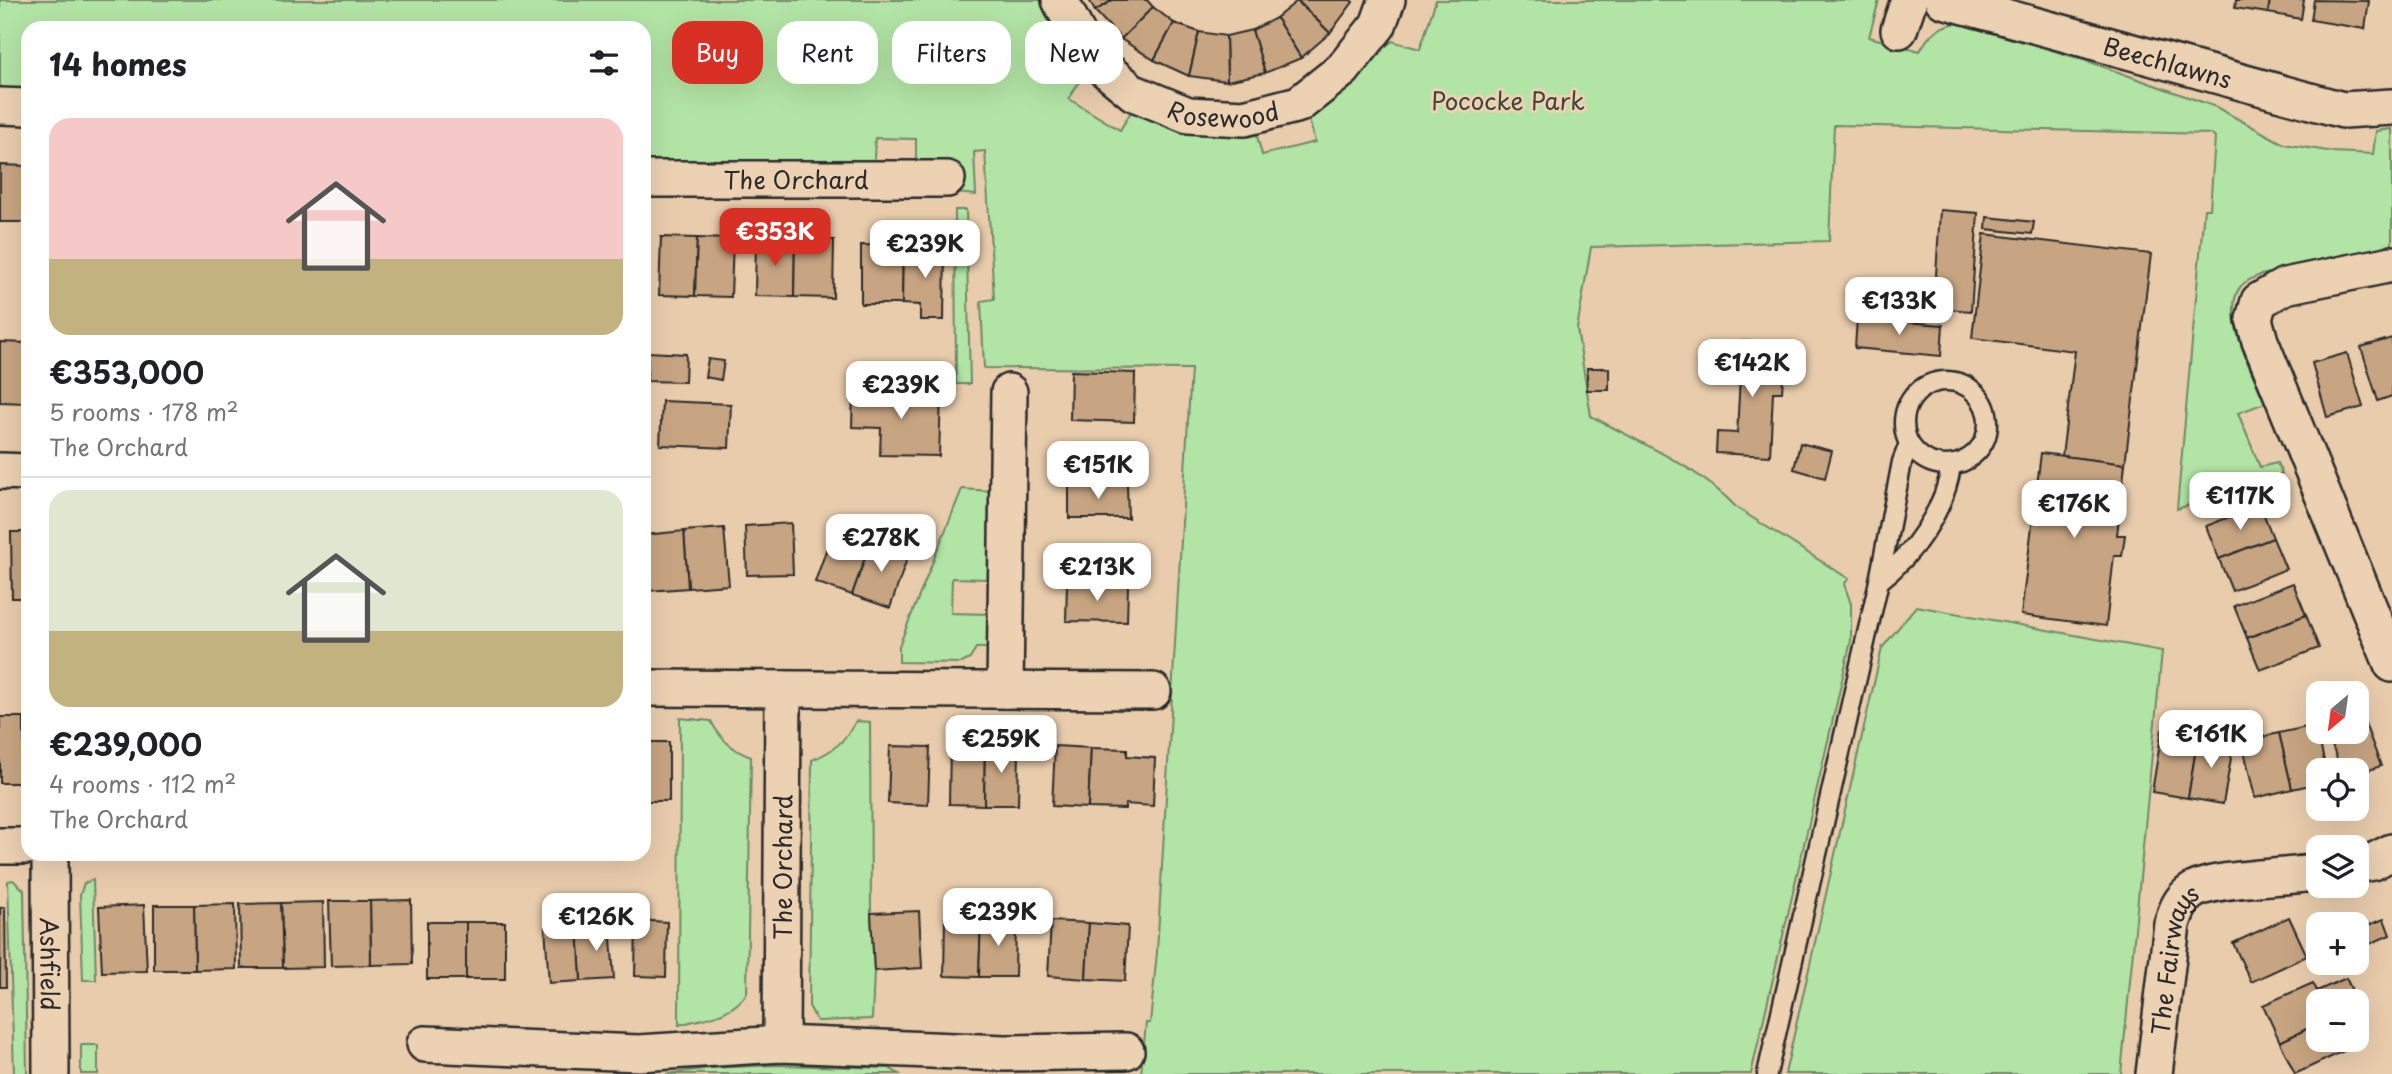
<!DOCTYPE html>
<html lang="en">
<head>
<meta charset="utf-8">
<style>
  body { margin:0; font-family:"Playpen Sans",sans-serif; background:#f6f6f6; color:#202124; height:100vh; display:flex; flex-direction:column; font-size:26px; white-space:nowrap }
  * { box-sizing:border-box; margin:0 }
  p { font-size:23px; color:#757577 }
  .icon { flex:none; width:38px; height:38px; fill:none; stroke:currentColor; stroke-width:2; stroke-linecap:round; stroke-linejoin:round }
  .map { position:relative; flex:1; overflow:hidden }
  .side { position:absolute; left:21px; top:21px; width:630px; height:840px; display:flex; flex-direction:column; background:#fff; border-radius:21px; box-shadow:0 7px 28px #0002 }
  .side>* { flex:none }
  .top-card { position:absolute; left:672px; top:21px; width:665px; height:63px; display:flex; gap:14px }
  .needle { width:46px; rotate:209deg }
  .fabs { position:absolute; left:2306px; top:681px; display:grid; gap:14px }
  .fabs a { display:grid; place-items:center; width:63px; height:63px; border-radius:14px; background:#fff; box-shadow:0 7px 28px #0002; font-size:35px }
  .price { position:absolute; translate:-50% -60px; padding:0 16px; border-radius:14px; background:#fff; color:#222; font-size:23px; line-height:46px; filter:drop-shadow(0 2px 4px #0008) }
  .price::after { content:''; position:absolute; left:50%; top:42px; width:21px; height:16px; margin-left:-10px; background:inherit; clip-path:polygon(0 0,100% 0,50% 100%) }
  .price.current { background:#d93025; color:#fff }
  ul { padding:0; list-style:none }
  li { display:grid; align-content:center; gap:14px; height:371px; padding:0 28px }
  li+li { border-top:2px solid #e0e0e0 }
  li span { display:grid; place-items:center; height:217px; border-radius:21px; color:#555 }
  li>.icon { margin-inline-start:auto }
  span .icon { width:126px; height:126px; fill:#fffc; stroke-width:1 }
  li b { font-size:30px }
  h2 { display:flex; justify-content:space-between; align-items:center; height:84px; padding:0 28px; font-size:30px }
  .pill { padding:0 24px; border-radius:21px; background:#fff; box-shadow:0 7px 28px #0002; font-size:24px; line-height:63px }
  .pill.current { background:#d93025; color:#fff }
  .map>svg:first-child { display:block }
</style>
</head>
<body>
<div class="map">
<svg width="2392" height="1074" viewBox="0 0 2392 1074">
  <rect width="100%" height="100%" fill="#e9ccac"/>
  <filter id="ink" filterUnits="userSpaceOnUse"><feTurbulence type="fractalNoise" baseFrequency=".0143" numOctaves="2"/><feDisplacementMap in="SourceGraphic" scale="14" xChannelSelector="R" yChannelSelector="G"/><feConvolveMatrix kernelMatrix="1 2 1 2 8 2 1 2 1" color-interpolation-filters="sRGB"/></filter>
  <g filter="url(#ink)">
    <g fill="#b2e4a5" stroke="#6e8868" stroke-width="2">
      <path d="M0,0H1041C1047,27 1067,52 1084,73L1069,99L1120,130L1135,105L1255,128L1262,155L1315,142L1308,115L1392,41L1420,49L1436,0H1879L1869,37L1920,51C1929,33 1944,22 1965,23L2090,62L2216,107L2284,144L2334,152L2373,154L2376,131L2392,129V249L2260,275C2254,278 2245,281 2241,286C2219,312 2254,376 2265,403L2238,413L2260,467L2277,463L2282,474L2177,509L2204,209H2210L2215,138L2211,134L1834,125L1829,241L1591,247L1577,329L1591,416C1640,443 1698,466 1737,508L1849,579L1844,584L1851,604V641L1751,1074H1141L1146,1023H1150L1157,952L1191,369L984,368L981,301L994,299L985,151L974,152L976,195L955,193L954,163L916,161V139L875,138L874,160L644,163V28H28V90H0Z"/>
      <polygon points="955,210 966,210 970,384 956,384"/>
      <polygon points="962,489 990,491 988,579 952,578 951,613 988,614 987,648 976,648 970,659 962,663 899,662 899,646"/>
      <polygon points="1916,606 2162,651 2121,1074 1785,1074 1882,648"/>
      <path d="M680,718L711,721C720,739 732,750 751,757L747,993C732,1016 704,1018 679,1025Z"/>
      <path d="M856,721L870,722L871,913L874,971L872,1019L817,1021L809,1006L812,760C834,751 845,741 856,721Z"/>
      <polygon points="13,880 24,890 27,1074 14,1074 8,881"/>
      <polygon points="93,880 96,980 83,980 80,895 84,883"/>
      <rect x="81" y="1045" width="17" height="29"/>
      <polygon points="777,1065 889,1068 899,1074 666,1074 711,1068"/>
    </g>
    <g fill="#c8a582" stroke="#2b2b2b" stroke-width="2">
      <polygon points="1089,0 1113,0 1095,11"/>
      <polygon points="1113,0 1147,0 1153,7 1121,39 1095,11"/>
      <polygon points="1297,0 1351,0 1353,2 1330,33"/>
      <polygon points="2236,0 2270,0 2268,13 2235,8"/>
      <polygon points="2270,0 2304,0 2301,19 2268,13"/>
      <polygon points="2314,0 2369,1 2365,29 2311,20"/>
      <polygon points="1297,1 1330,33 1301,58 1276,18"/>
      <polygon points="1153,7 1174,23 1154,60 1121,39"/>
      <polygon points="1276,18 1301,58 1265,73 1252,30"/>
      <polygon points="1174,23 1199,32 1189,76 1154,60"/>
      <polygon points="1252,30 1265,73 1227,81 1226,36"/>
      <polygon points="1199,32 1226,36 1227,81 1189,76"/>
      <polygon points="0,165 28,166 28,222 0,222"/>
      <polygon points="1940,210 1978,213 1971,311 1934,308"/>
      <polygon points="1987,217 2034,222 2032,234 1986,229"/>
      <polygon points="1984,234 2151,254 2125,464 2062,456 2075,351 1972,338"/>
      <polygon points="661,237 697,238 695,296 659,295"/>
      <polygon points="697,238 733,239 731,297 695,296"/>
      <polygon points="756,238 795,239 794,297 755,296"/>
      <polygon points="795,239 834,240 833,298 794,297"/>
      <polygon points="861,245 903,246 902,304 861,304"/>
      <polygon points="903,246 945,246 944,320 920,320 920,305 902,304"/>
      <polygon points="1857,318 1943,325 1941,356 1855,348"/>
      <polygon points="2392,338 2392,396 2378,401 2361,347"/>
      <polygon points="1741,341 1775,343 1774,377 1783,378 1782,392 1773,392 1770,456 1716,453 1717,432 1737,433 1740,376 1720,375 1721,354 1741,355"/>
      <polygon points="0,342 28,343 28,403 0,402"/>
      <polygon points="648,352 686,354 685,382 647,381"/>
      <polygon points="2347,353 2363,407 2327,417 2312,363"/>
      <polygon points="708,359 724,361 721,380 705,377"/>
      <rect x="1587" y="368" width="22" height="22"/>
      <polygon points="1071,371 1135,373 1134,422 1070,420"/>
      <polygon points="853,391 941,394 939,456 880,455 881,428 852,427"/>
      <polygon points="662,401 731,404 729,448 660,445"/>
      <polygon points="1800,443 1832,451 1825,478 1794,469"/>
      <rect x="1069" y="447" width="58" height="36"/>
      <polygon points="2041,453 2125,464 2117,535 2125,535 2122,556 2114,556 2106,626 2021,615"/>
      <polygon points="1069,483 1127,483 1128,518 1069,518"/>
      <polygon points="2260,505 2273,538 2219,559 2206,526"/>
      <polygon points="791,523 793,574 747,575 745,526"/>
      <polygon points="724,528 729,585 688,588 684,531"/>
      <polygon points="834,528 871,541 852,595 815,582"/>
      <polygon points="684,531 688,588 648,591 644,535"/>
      <polygon points="11,532 28,532 28,598 12,598"/>
      <polygon points="2273,538 2286,569 2232,591 2219,559"/>
      <polygon points="871,541 909,553 890,608 852,595"/>
      <polygon points="1068,546 1128,547 1128,585 1067,584"/>
      <polygon points="2293,583 2306,615 2247,638 2234,606"/>
      <polygon points="1067,584 1128,585 1127,622 1066,621"/>
      <polygon points="2306,615 2319,648 2260,670 2247,638"/>
      <polygon points="2361,713 2381,766 2357,774 2357,770 2341,770 2327,732 2357,732 2357,715"/>
      <rect x="0" y="717" width="24" height="66"/>
      <polygon points="2316,725 2326,770 2319,770 2319,783 2292,789 2279,733"/>
      <polygon points="2162,730 2198,736 2188,798 2152,792"/>
      <polygon points="2279,733 2292,789 2255,798 2242,742"/>
      <polygon points="2198,736 2234,741 2223,804 2188,798"/>
      <rect x="644" y="742" width="25" height="59"/>
      <polygon points="950,744 985,744 984,805 949,804"/>
      <polygon points="985,744 1019,745 1018,805 984,805"/>
      <polygon points="890,746 930,747 928,805 888,803"/>
      <polygon points="1055,746 1091,748 1088,808 1052,806"/>
      <polygon points="1091,748 1127,749 1127,756 1155,758 1153,806 1125,804 1125,809 1088,808"/>
      <polygon points="411,900 412,964 371,965 370,901"/>
      <polygon points="329,901 370,901 371,965 331,966"/>
      <polygon points="323,902 324,967 283,968 281,903"/>
      <polygon points="281,903 283,968 241,968 240,904"/>
      <polygon points="235,904 236,969 195,970 194,905"/>
      <polygon points="144,905 147,971 102,972 99,907"/>
      <polygon points="154,905 194,905 195,970 154,970"/>
      <polygon points="5,907 6,987 0,987 0,908"/>
      <polygon points="919,911 922,968 874,971 871,913"/>
      <polygon points="945,917 981,918 979,977 944,976"/>
      <polygon points="2289,917 2307,956 2251,982 2233,943"/>
      <polygon points="981,918 1016,918 1015,977 979,977"/>
      <polygon points="2384,919 2390,935 2365,946 2358,929"/>
      <polygon points="636,920 667,922 666,977 635,976"/>
      <polygon points="1051,921 1089,923 1086,979 1048,976"/>
      <rect x="427" y="922" width="39" height="57"/>
      <rect x="466" y="922" width="39" height="57"/>
      <polygon points="1089,923 1128,926 1125,981 1086,979"/>
      <polygon points="610,924 614,979 581,981 578,926"/>
      <polygon points="578,926 581,981 549,983 545,927"/>
      <polygon points="2346,978 2357,1001 2319,1001 2319,1023 2280,1042 2263,1005 2313,983 2317,991"/>
      <polygon points="2319,1023 2319,1040 2341,1040 2346,1050 2295,1074 2280,1042"/>
    </g>
    <g fill="none" stroke-linecap="round" stroke-linejoin="round">
      <defs>
        <g id="service">
          <circle cx="1946" cy="423" r="42"/>
          <path d="M1879,581C1913,555 1946,509 1951,465"/>
          <polyline points="1767,1074 1879,581 1902,462 1909,444"/>
        </g>
        <g id="minor">
          <path id="s1" d="M1060,0L1089,56L1134,93L1188,115L1244,118L1299,104L1343,69L1378,25L1387,0"/>
          <path id="s2" d="M1943,0L2343,110L2392,107"/>
          <polyline points="1899,30 1909,0"/>
          <polyline points="0,106 28,107"/>
          <path id="s3" d="M644,179H947"/>
          <polyline points="2392,264 2285,286 2259,301 2254,319 2260,341 2392,664"/>
          <polyline points="0,471 28,472"/>
          <polyline points="644,688 1153,691"/>
          <polyline points="1005,690 1009,392"/>
          <polyline points="0,846 28,846"/>
          <path id="s4" d="M50,854L51,1074"/>
          <polyline points="2357,865 2372,862 2392,852"/>
          <polyline points="425,1044 639,1053 781,1044 1005,1053 1126,1051"/>
          <path id="s5" d="M781,1044L783,689"/>
          <path id="s6" d="M2154,1074L2172,924C2176,912 2180,899 2191,892C2212,877 2288,878 2319,872"/>
        </g>
      </defs>
      <use href="#service" stroke="#2b2b2b" stroke-width="23"/>
      <use href="#minor" stroke="#2b2b2b" stroke-width="40"/>
      <use href="#service" stroke="#ecd1b3" stroke-width="18"/>
      <use href="#minor" stroke="#ecd1b3" stroke-width="35"/>
    </g>
  </g>
  <g text-anchor="middle" dominant-baseline="central" stroke-width="6" stroke-linejoin="round" paint-order="stroke">
    <g font-size="24" fill="#2b2b2b" stroke="#ecd1b3">
      <text stroke="none"><textPath href="#s2" startOffset="233">Beechlawns</textPath></text>
      <text stroke="none"><textPath href="#s1" startOffset="215">Rosewood</textPath></text>
      <text stroke="none"><textPath href="#s3" startOffset="152">The Orchard</textPath></text>
      <text stroke="none"><textPath href="#s5" startOffset="177">The Orchard</textPath></text>
      <text stroke="none"><textPath href="#s4" startOffset="110">Ashfield</textPath></text>
      <text stroke="none"><textPath href="#s6" startOffset="117">The Fairways</textPath></text>
    </g>
    <g font-size="24" fill="#3f473d" stroke="#ecd1b3">
      <text x="1508" y="100">Pococke Park</text>
    </g>
  </g>
</svg>
<div class="fabs">
<a><svg class="needle" viewBox="-14 -14 28 28"><path d="M0-13l5 13h-10z" fill="#e53935"/><path d="M0 13l5-13h-10z" fill="#757577"/></svg></a>
<a><svg class="icon" aria-label="locate" viewBox="0 0 24 24"><circle cx="12" cy="12" r="6"/><path d="M12 2v4M12 18v4M2 12h4M18 12h4"/></svg></a>
<a><svg class="icon" aria-label="layers" viewBox="0 0 24 24"><path d="M12 4l9 5-9 5-9-5zM3 14l9 5 9-5"/></svg></a>
<a>+</a>
<a>−</a>
</div>
<b class="price current" style="left:775px;top:268px">€353K</b>
<b class="price" style="left:925px;top:280px">€239K</b>
<b class="price" style="left:1899px;top:337px">€133K</b>
<b class="price" style="left:1752px;top:399px">€142K</b>
<b class="price" style="left:901px;top:421px">€239K</b>
<b class="price" style="left:1098px;top:501px">€151K</b>
<b class="price" style="left:2240px;top:532px">€117K</b>
<b class="price" style="left:2074px;top:540px">€176K</b>
<b class="price" style="left:881px;top:574px">€278K</b>
<b class="price" style="left:1097px;top:603px">€213K</b>
<b class="price" style="left:2211px;top:770px">€161K</b>
<b class="price" style="left:1001px;top:775px">€259K</b>
<b class="price" style="left:998px;top:948px">€239K</b>
<b class="price" style="left:596px;top:953px">€126K</b>
<div class="top-card">
<a class="pill current">Buy</a>
<a class="pill">Rent</a>
<a class="pill">Filters</a>
<a class="pill">New</a>
</div>
<section class="side">
<h2>14 homes<svg class="icon" aria-label="filters" viewBox="0 0 24 24"><path d="M4 7h16M4 17h16"/><circle cx="9" cy="7" r="2"/><circle cx="15" cy="17" r="2"/></svg></h2>
<ul>
<li><span style="background:linear-gradient(#f6c9c9 65%,#c2b280 0)"><svg class="icon" aria-label="home" viewBox="0 0 24 24"><path d="M3 11l9-7 9 7M6 9v11h12V9"/></svg></span><div><b>€353,000</b><p>5 rooms · 178 m²</p><p>The Orchard</p></div></li>
<li><span style="background:linear-gradient(#dfe7d0 65%,#c2b280 0)"><svg class="icon" aria-label="home" viewBox="0 0 24 24"><path d="M3 11l9-7 9 7M6 9v11h12V9"/></svg></span><div><b>€239,000</b><p>4 rooms · 112 m²</p><p>The Orchard</p></div></li>
</ul>
</section>
</div>
</body>
</html>
